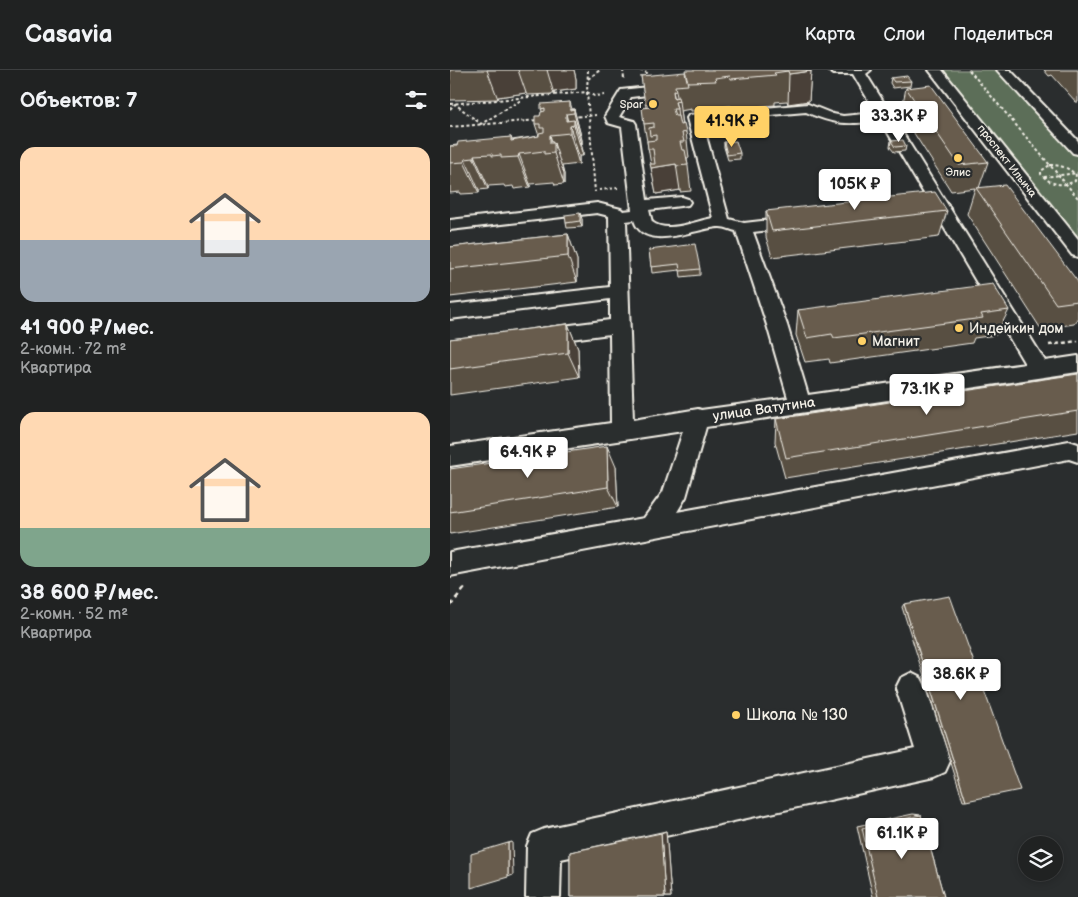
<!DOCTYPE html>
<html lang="ru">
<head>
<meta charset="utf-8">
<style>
  body { margin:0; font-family:"Balsamiq Sans",sans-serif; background:#282a2a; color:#f1f3f6; height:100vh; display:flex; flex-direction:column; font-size:19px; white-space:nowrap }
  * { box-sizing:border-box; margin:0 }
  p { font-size:16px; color:#a2a4a5 }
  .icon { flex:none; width:28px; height:28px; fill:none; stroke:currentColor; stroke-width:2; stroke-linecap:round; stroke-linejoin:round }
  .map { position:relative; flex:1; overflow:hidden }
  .drawer { display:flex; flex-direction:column; background:#202222; width:450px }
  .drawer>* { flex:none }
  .fabs { position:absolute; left:568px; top:766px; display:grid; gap:10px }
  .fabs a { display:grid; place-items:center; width:45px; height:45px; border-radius:50%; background:#202222; box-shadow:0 2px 8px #0003,0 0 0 1px #3d3f40; font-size:25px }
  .price { position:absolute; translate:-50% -42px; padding:0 11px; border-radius:5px; background:#fff; color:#222; font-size:16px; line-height:32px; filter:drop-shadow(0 1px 2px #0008) }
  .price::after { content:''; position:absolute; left:50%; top:30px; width:15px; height:11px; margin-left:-8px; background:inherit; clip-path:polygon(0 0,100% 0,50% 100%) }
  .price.on { background:#ffd166; color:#111 }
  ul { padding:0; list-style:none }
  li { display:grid; align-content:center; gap:10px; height:265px; padding:0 20px }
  li span { display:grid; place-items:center; height:155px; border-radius:15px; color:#555 }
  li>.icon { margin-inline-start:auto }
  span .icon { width:90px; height:90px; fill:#fffc; stroke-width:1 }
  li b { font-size:21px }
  h2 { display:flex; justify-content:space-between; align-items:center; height:60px; padding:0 20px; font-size:21px }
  header { display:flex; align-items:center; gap:30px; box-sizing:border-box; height:70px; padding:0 25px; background:#202222; border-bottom:1px solid #3d3f40 }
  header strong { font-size:24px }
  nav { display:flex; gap:28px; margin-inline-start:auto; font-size:18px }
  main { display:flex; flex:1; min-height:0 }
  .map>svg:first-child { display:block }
</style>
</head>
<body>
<header>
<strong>Casavia</strong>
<nav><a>Карта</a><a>Слои</a><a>Поделиться</a></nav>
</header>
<main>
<section class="drawer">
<h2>Объектов: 7<svg class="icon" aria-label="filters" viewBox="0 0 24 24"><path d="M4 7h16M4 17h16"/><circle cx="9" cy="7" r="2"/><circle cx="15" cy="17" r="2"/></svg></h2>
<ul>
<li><span style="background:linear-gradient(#ffd9b3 60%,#9aa5b1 0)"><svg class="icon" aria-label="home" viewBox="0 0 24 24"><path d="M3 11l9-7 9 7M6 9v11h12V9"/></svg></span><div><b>41 900 ₽/мес.</b><p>2-комн. · 72 m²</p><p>Квартира</p></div></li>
<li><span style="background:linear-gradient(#ffd9b3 75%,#7fa58c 0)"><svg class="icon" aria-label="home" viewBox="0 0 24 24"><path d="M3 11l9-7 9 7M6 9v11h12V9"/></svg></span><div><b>38 600 ₽/мес.</b><p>2-комн. · 52 m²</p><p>Квартира</p></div></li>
</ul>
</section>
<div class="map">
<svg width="628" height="827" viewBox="0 0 628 827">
  <rect width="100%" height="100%" fill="#2a2d2e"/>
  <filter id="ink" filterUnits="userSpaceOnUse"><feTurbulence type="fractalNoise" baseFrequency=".02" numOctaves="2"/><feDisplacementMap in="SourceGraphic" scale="10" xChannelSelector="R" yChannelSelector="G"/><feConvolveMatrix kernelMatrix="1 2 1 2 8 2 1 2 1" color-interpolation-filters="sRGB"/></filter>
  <g filter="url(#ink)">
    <polygon fill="#5b6e58" stroke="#a8b0a0" points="491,0 548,0 628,87 628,171"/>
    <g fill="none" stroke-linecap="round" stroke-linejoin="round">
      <defs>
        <g id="minor">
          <path d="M378,0H421L416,4L595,291L628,286V302L256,357L236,427L227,442L619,371L628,374V392L619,389L0,506V482L194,448L213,422L233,361L0,396V376L161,353L160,264L89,273L82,271L79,266L82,261L89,259L160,250V229L0,249V235L160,217L159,146L147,143L0,160V150L147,133L171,139L173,141L182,140L172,57L158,53L155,46L171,20L225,14L230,15L232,18L230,21L181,27L169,47L184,51L186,54L197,130L232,127L238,129L240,132L238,135L199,140L202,152C217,164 245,151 263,148L237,48L239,45L358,34L383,44L393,46L426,43L403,4H384ZM356,42C387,56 399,54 431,51L575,294L358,325L337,255L303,162L348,157L354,156L356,152L354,148L348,147L294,153L279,149L252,51ZM184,150C194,184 248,157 270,157C276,157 281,160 286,161L317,255L338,328L251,340L248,339L183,350L176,151Z"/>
          <polygon points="479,0 492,0 628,169 628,187 622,185"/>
          <polygon points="547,0 560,0 628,71 628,84 623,83"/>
          <polygon points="461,603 471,608 476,618 500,691 495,702 484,707 111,789 110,827 76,827 77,776 82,764 94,759 465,679 446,618 451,608"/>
        </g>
      </defs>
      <use href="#minor" stroke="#f4f1e8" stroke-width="4"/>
      <g stroke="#f4f1e8" stroke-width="2" stroke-dasharray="3 2.5" stroke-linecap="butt">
        <polyline points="138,0 137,22 145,122"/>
        <polyline points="173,0 174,9"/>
        <polyline points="190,0 199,4"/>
        <polyline points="519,0 628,128"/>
        <polyline points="138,9 150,0"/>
        <polyline points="0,34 137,22 144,26 154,25"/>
        <polyline points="0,39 5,34 31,54 71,30"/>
        <polyline points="122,47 146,45"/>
        <polyline points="0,57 89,50"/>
        <path d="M600,95C610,95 618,97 626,105L625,111C613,117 600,115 591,104V101Z"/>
        <polyline points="594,107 628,103"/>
        <polyline points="149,120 168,118"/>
      </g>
      <polyline stroke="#f4f1e8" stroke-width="2.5" stroke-dasharray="4 3" stroke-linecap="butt" points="599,275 628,271"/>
      <polyline stroke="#f4f1e8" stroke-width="3" stroke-dasharray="5 4" stroke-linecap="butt" points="0,536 17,515"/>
      <use href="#minor" fill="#2a2d2e" fill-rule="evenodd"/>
    </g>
    <g fill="#594f43" stroke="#f4f1e8">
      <polygon points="0,0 124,0 126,9 126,19 104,22 104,24 77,25 76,23 48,27 48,29 0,30"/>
      <polygon points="361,0 359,31 338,34 337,31 325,32 325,35 283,39 281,36 268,37 268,40 241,41 241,39 230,41 232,54 236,62 239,88 237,88 241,121 230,122 230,120 206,124 194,54 196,37 191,6"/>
      <polygon points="594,0 628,0 628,32 626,32 602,5 599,6"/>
      <polygon points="441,8 461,11 460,16 443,18 440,13"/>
      <polygon points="456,18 538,92 529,118 628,231 628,249 624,254 591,259 517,144 525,118 501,121 451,43"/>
      <polygon points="120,32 122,39 124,39 132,70 132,74 131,74 133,81 133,86 129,86 129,94 112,96 114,104 114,114 105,115 104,112 80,114 80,117 64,119 63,116 55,117 54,115 38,116 38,119 29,120 29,123 11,124 10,122 0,123 0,76 61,67 62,70 89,66 85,54 90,46 92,41 91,39"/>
      <polygon points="441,71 456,76 455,81 444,82 440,77"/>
      <polygon points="274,72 290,83 290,89 278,90 274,77"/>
      <polygon points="316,141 497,141 489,167 322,187 316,167"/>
      <polygon points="132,149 132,157 117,158 116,153"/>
      <polygon points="118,164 127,190 127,212 0,227 0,177"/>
      <polygon points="199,180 250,199 250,205 231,207 230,200 202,203"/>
      <polygon points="348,240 559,240 546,265 524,268 522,273 380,293 379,289 355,292 346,265"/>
      <polygon points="118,254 128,279 129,307 0,325 0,269"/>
      <polygon points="628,304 628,361 335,408 325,372 326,349"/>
      <polygon points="166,397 168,437 0,464 0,399"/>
      <polygon points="454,534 516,731 513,731 452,537"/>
      <polygon points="463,744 471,745 494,827 423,827 407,756"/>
      <polygon points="216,761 221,827 120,827 120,782"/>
    </g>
    <g fill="#484037" stroke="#f4f1e8">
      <polygon points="37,0 68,0 76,23 48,27 48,29"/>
      <polygon points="97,0 124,0 126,9 126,19 104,22 104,24"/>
      <polygon points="361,1 359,31 338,34 339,4"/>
      <polygon points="223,21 226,21 228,32 229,31 232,57 229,57 227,39"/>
      <polygon points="124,39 132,70 132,74 124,43"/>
      <polygon points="116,44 120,59 120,56 129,86 129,94 120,63 116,51"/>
      <polygon points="124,50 133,81 133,86 124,55"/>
      <polygon points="100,65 104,78 104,73 114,104 114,114 104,83 100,73"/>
      <polygon points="69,84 80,114 80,117 68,87"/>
      <polygon points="24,85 38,116 38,119 24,88"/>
      <polygon points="15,89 29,120 29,123 14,92"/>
      <polygon points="226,94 230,120 206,124 201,98"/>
      <polygon points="130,143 132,149 132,157 130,151"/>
      <polygon points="118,164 127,190 127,212 118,186"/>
      <polygon points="118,254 128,279 129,307 118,283"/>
      <polygon points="157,376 166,397 168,437 158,417"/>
      <polygon points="216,761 221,827 215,827 211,763"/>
      <polygon points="62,772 63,805 58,807 58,773"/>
    </g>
    <g fill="#675c4e" stroke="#f4f1e8">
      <polygon points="235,0 361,0 361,1 339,4 338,1 324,3 326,5 281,9 280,6 265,8 266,11 238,12"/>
      <polygon points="235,2 238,15 225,16 226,21 223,21 224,28 228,27 229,31 225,32 227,39 223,39 225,46 228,46 230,55 234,54 236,62 232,63 234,72 230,72 232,80 235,80 238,95 227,96 226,94 201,98 200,94 205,94 203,79 198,79 197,71 206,70 206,65 200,66 199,58 204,57 204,53 194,54 192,38 201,37 200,34 195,34 191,6"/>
      <polygon points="457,6 461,11 444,12 441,8"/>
      <polygon points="481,15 538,92 509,95 456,18"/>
      <polygon points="120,32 120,40 124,39 124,43 116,44 116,51 124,50 124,55 120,56 120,63 100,65 100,73 104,73 104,83 94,84 94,81 69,84 68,87 51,88 51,85 42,86 42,84 24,85 24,88 15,89 14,92 0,93 0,76 7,76 8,72 61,67 61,71 89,66 89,63 94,62 94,58 90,58 90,54 85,54 85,46 90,46 91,42 95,41 95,38 91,39 91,34"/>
      <polygon points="453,70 456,76 445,77 441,71"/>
      <polygon points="286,71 290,83 277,85 274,72"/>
      <polygon points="555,115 628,212 628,231 606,234 526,118"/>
      <polygon points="485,122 497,141 322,161 316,141"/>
      <polygon points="130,143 130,151 116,153 115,145"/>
      <polygon points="118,164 118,186 0,199 0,177"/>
      <polygon points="245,174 250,199 230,201 229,194 201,197 199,180"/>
      <polygon points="543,214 559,240 531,244 533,248 384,268 382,264 357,268 348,240"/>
      <polygon points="118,254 118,283 0,299 0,269"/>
      <polygon points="628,304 628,341 336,388 326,349"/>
      <polygon points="157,376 158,417 0,442 0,399"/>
      <polygon points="500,526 570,720 516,731 454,534"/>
      <polygon points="471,745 494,827 428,827 412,758"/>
      <polygon points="211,763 215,827 120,827 120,782"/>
      <polygon points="58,773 58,807 21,818 21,784"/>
    </g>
  </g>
  <g fill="#ffd166" stroke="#2a2d2e" stroke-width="2">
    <circle cx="203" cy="34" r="5"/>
    <circle cx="508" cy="88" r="5"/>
    <circle cx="509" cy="258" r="5"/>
    <circle cx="412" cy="271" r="5"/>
    <circle cx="286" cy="645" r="5"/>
  </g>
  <g text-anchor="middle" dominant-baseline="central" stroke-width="4.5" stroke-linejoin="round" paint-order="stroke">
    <g font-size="11" fill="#f4f1e8" stroke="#2a2d2e" text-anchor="end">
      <text x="193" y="34">Spar</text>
      <text x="508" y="102" text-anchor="middle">Элис</text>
    </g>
    <g font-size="11" fill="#f4f1e8" stroke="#2a2d2e">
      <text transform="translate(557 91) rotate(52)">проспект Ильича</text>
    </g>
    <g font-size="14" fill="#f4f1e8" stroke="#2a2d2e" text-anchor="start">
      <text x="519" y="258">Индейкин дом</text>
      <text x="422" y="271">Магнит</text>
    </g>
    <g font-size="14" fill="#f4f1e8" stroke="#2a2d2e">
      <text transform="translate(314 339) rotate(-8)">улица Ватутина</text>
    </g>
    <g font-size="16" fill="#f4f1e8" stroke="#2a2d2e" text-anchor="start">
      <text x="296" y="645">Школа № 130</text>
    </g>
  </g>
</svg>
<div class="fabs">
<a><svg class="icon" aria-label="layers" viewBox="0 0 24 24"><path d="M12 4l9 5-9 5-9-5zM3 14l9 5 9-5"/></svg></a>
</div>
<b class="price" style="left:449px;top:73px">33.3K ₽</b>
<b class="price on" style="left:282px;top:78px">41.9K ₽</b>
<b class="price" style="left:405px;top:141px">105K ₽</b>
<b class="price" style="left:477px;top:346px">73.1K ₽</b>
<b class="price" style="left:78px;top:409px">64.9K ₽</b>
<b class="price" style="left:511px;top:631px">38.6K ₽</b>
<b class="price" style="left:452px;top:790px">61.1K ₽</b>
</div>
</main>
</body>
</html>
